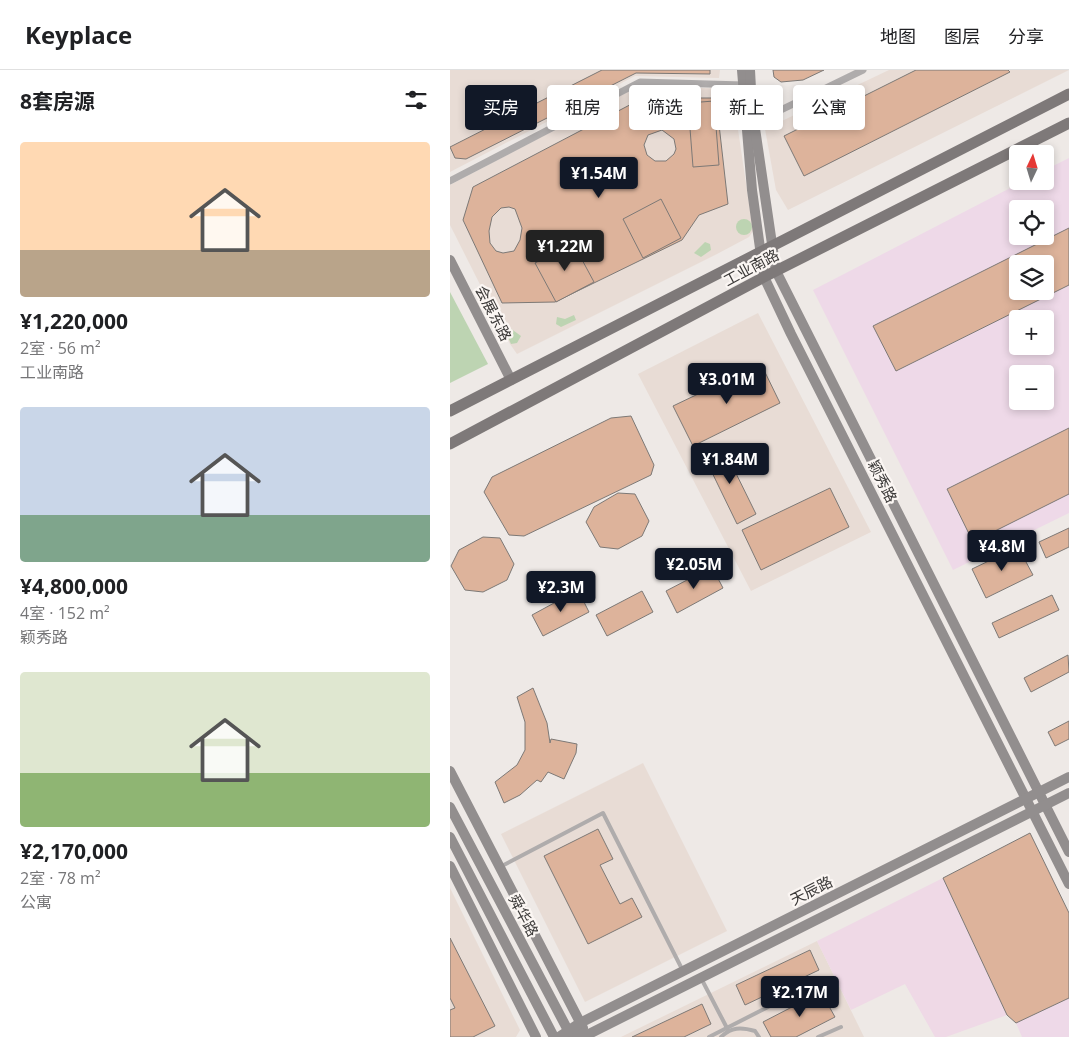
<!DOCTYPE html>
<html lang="zh">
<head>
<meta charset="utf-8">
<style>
  body { margin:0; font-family:"Open Sans","Noto Sans SC",sans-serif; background:#f2f2f2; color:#202124; height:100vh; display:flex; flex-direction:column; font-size:19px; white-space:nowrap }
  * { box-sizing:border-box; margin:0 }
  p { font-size:16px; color:#757577 }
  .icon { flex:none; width:28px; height:28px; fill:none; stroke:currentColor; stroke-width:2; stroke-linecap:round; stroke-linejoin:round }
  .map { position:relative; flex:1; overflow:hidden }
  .side { display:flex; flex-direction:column; background:#fff; width:450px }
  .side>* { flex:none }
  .banner { position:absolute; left:15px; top:15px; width:475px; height:45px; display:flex; gap:10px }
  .needle { width:32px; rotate:4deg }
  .buttons { position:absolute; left:559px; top:75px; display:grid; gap:10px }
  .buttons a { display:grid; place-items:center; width:45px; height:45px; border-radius:5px; background:#fff; box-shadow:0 2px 8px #0003; font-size:25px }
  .price { position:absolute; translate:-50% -42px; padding:0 11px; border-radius:5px; background:#111827; color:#fff; font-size:16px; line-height:32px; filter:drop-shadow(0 1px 2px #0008) }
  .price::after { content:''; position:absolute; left:50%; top:30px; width:15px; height:11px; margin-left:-8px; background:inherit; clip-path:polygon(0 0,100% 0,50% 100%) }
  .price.active { background:#222; color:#fff }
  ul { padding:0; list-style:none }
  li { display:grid; align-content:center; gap:10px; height:265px; padding:0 20px }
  li span { display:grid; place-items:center; height:155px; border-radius:5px; color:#555 }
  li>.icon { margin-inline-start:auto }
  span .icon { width:90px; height:90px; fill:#fffc; stroke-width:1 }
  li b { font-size:21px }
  h2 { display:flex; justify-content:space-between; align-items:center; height:60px; padding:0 20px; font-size:21px }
  .chip { padding:0 18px; border-radius:5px; background:#fff; box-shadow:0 2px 8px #0003; font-size:18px; line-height:45px }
  .chip.active { background:#111827; color:#fff }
  header { display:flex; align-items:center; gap:30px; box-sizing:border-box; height:70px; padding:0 25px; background:#fff; border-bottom:1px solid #e0e0e0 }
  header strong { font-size:24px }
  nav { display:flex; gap:28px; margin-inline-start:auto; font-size:18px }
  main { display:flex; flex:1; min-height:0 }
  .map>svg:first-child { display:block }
</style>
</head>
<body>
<header>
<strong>Keyplace</strong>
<nav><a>地图</a><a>图层</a><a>分享</a></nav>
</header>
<main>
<section class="side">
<h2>8套房源<svg class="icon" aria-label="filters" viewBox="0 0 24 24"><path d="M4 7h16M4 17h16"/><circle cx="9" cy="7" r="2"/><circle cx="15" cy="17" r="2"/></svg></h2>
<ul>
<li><span style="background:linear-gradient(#ffd9b3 70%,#b9a48a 0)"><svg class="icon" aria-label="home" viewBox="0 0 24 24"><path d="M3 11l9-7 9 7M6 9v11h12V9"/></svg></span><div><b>¥1,220,000</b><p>2室 · 56 m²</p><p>工业南路</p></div></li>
<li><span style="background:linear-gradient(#c9d6e8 70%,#7fa58c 0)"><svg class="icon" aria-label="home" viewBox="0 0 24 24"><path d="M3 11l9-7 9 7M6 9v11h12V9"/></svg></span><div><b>¥4,800,000</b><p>4室 · 152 m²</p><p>颖秀路</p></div></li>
<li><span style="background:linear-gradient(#dfe7d0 65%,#8fb573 0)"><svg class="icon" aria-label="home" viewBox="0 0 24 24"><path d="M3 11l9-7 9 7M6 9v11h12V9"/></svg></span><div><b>¥2,170,000</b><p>2室 · 78 m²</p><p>公寓</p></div></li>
</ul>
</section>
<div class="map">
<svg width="619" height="967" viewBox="0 0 619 967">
  <rect width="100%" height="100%" fill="#eee9e6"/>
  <g fill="#e8dcd5">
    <polygon points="0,0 270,0 269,8 185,6 0,102"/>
    <polygon points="439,0 619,0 338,140 326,120 315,59"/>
    <polygon points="189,16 282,19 303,161 299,167 267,184 67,284 60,274 0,155 0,115"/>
    <polygon points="308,243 421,462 301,521 188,304"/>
    <polygon points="193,693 277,861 135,932 51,764"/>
    <polygon points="0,818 70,960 66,967 0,967"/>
    <polygon points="367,871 414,967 171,967"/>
  </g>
  <g fill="#eed9e8" fill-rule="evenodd">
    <path d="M619,88V443L503,500L363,220L574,111H595V100ZM568,139H595V166H568ZM568,194H595V221H568ZM568,249H595V276H568ZM568,304H595V331H568Z"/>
    <polygon points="619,928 619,967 572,967 566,953"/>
  </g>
  <polygon fill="#efd9e6" points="493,808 557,945 496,967 485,967 455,914 401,940 367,871"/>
  <g fill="#bdd4b2">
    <circle cx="294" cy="157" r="8"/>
    <polygon points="255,172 260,174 261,180 251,187 244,183"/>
    <polygon points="0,222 38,294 0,313"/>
    <polygon points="124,245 126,250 111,257 106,254 107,247 115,249"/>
    <polygon points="60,258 71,266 67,273 61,274 57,265"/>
  </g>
  <g fill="#ddb39b" stroke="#7d7976" fill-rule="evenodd">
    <polygon points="152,0 260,0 260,4 186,3 16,89 5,88 0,77"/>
    <polygon points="323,0 374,0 353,10 331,12 324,7"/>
    <polygon points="466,0 558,0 560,2 354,106 334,66"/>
    <path d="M193,28H266L278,134L249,145L232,170L105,232L52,233L13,150L23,117ZM212,60L224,69L226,79L224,84L216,91H205L197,85L194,75L198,65ZM59,137L65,139L72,158L70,170L64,181L53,183L46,181L40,173L39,161L42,147L51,138Z"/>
    <polygon points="264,31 269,95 243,97 238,33"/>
    <polygon points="211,129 231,168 193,188 173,149"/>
    <path d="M619,158V215L446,301L423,256ZM568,194H595V221H568Z"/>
    <polygon points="123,173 144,212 106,232 85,193"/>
    <polygon points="311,294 330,333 243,376 223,336"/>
    <polygon points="181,346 204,395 201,405 74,466 59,465 34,422 42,407 161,348"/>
    <polygon points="619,358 619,424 523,472 497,419"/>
    <polygon points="273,377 306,444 287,454 254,386"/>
    <polygon points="380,418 399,457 311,500 292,460"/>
    <polygon points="168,423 185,424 199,451 192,466 168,479 150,477 136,452 144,437"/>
    <polygon points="619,458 619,477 596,488 589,472"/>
    <polygon points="33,467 50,468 64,494 57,510 33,522 15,520 1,496 9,480"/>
    <polygon points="568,477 583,505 536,528 522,499"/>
    <polygon points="262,497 273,518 227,543 216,521"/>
    <polygon points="128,520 139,542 93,566 82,545"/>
    <polygon points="192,521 203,542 157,566 146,545"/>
    <polygon points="602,525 609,540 549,568 542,553"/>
    <polygon points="618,585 619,602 581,622 574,608"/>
    <polygon points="83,618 97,653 100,673 101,669 127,674 126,683 114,709 98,702 91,712 87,710 70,725 54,733 45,712 67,695 75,680 75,652 67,627"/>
    <polygon points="619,651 619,669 605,676 598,662"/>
    <polygon points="148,759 163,789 150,795 170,834 182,828 192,847 138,874 94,786"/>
    <polygon points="580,763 619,843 619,928 566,953 557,945 493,808"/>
    <polygon points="0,868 45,956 23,967 0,967 0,940 5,938 0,928"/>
    <polygon points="360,880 369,900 295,935 286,915"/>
    <polygon points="371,922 385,947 346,967 321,967 313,952"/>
    <polygon points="252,934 261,954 234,967 182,967"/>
  </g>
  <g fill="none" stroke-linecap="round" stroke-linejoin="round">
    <g stroke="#afacac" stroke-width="4">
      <polyline points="50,797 153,743 233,901"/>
      <polyline points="251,908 278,960"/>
      <polyline points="259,967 371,910"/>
      <path d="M271,967C281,957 291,957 305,961L309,967"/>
      <polyline points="368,967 391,957"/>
    </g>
    <g stroke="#afacac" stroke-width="7">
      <polyline points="304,53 413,0"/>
      <polyline points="0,111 190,12 293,15"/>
    </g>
    <g stroke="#928e8e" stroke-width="10">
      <polyline points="292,0 302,120 314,207 341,264 619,814"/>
      <polyline points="300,0 302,38 326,201 619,782"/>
      <polyline points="0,190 61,310"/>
      <polyline points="0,701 133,958"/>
      <polyline points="0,737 121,966"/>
      <polyline points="0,767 104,967"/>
      <polyline points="0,796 86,967"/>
      <polyline points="119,961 137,965 619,723"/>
      <polyline points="109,967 130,953 619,707"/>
    </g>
    <g stroke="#7e7979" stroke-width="11">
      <polyline points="0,341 619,24"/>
      <polyline points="0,374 314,207 619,53"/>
    </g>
  </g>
  <g text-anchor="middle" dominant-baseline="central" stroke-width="4.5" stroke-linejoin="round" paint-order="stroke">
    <g font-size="15" fill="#3b3938" stroke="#fbf6f3">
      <text transform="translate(301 197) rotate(-28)">工业南路</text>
      <text transform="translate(44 243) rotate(63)">会展东路</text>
      <text transform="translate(433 411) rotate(63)">颖秀路</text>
      <text transform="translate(361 820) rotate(-27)">天辰路</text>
      <text transform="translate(74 845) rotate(62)">舜华路</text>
    </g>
  </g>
</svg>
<div class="buttons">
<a><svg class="needle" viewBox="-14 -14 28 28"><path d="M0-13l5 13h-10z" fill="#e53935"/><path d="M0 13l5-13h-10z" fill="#757577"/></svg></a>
<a><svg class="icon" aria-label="locate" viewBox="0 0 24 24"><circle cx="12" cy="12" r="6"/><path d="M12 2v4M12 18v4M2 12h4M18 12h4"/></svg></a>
<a><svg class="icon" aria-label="layers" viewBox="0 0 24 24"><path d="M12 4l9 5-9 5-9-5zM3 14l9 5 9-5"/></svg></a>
<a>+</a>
<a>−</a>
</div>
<b class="price" style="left:149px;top:129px">¥1.54M</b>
<b class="price active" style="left:115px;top:202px">¥1.22M</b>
<b class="price" style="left:277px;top:335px">¥3.01M</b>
<b class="price" style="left:280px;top:415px">¥1.84M</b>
<b class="price" style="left:552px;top:502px">¥4.8M</b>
<b class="price" style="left:244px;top:520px">¥2.05M</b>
<b class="price" style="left:111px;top:543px">¥2.3M</b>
<b class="price" style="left:350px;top:948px">¥2.17M</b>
<div class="banner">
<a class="chip active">买房</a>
<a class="chip">租房</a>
<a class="chip">筛选</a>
<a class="chip">新上</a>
<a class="chip">公寓</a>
</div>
</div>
</main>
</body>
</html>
